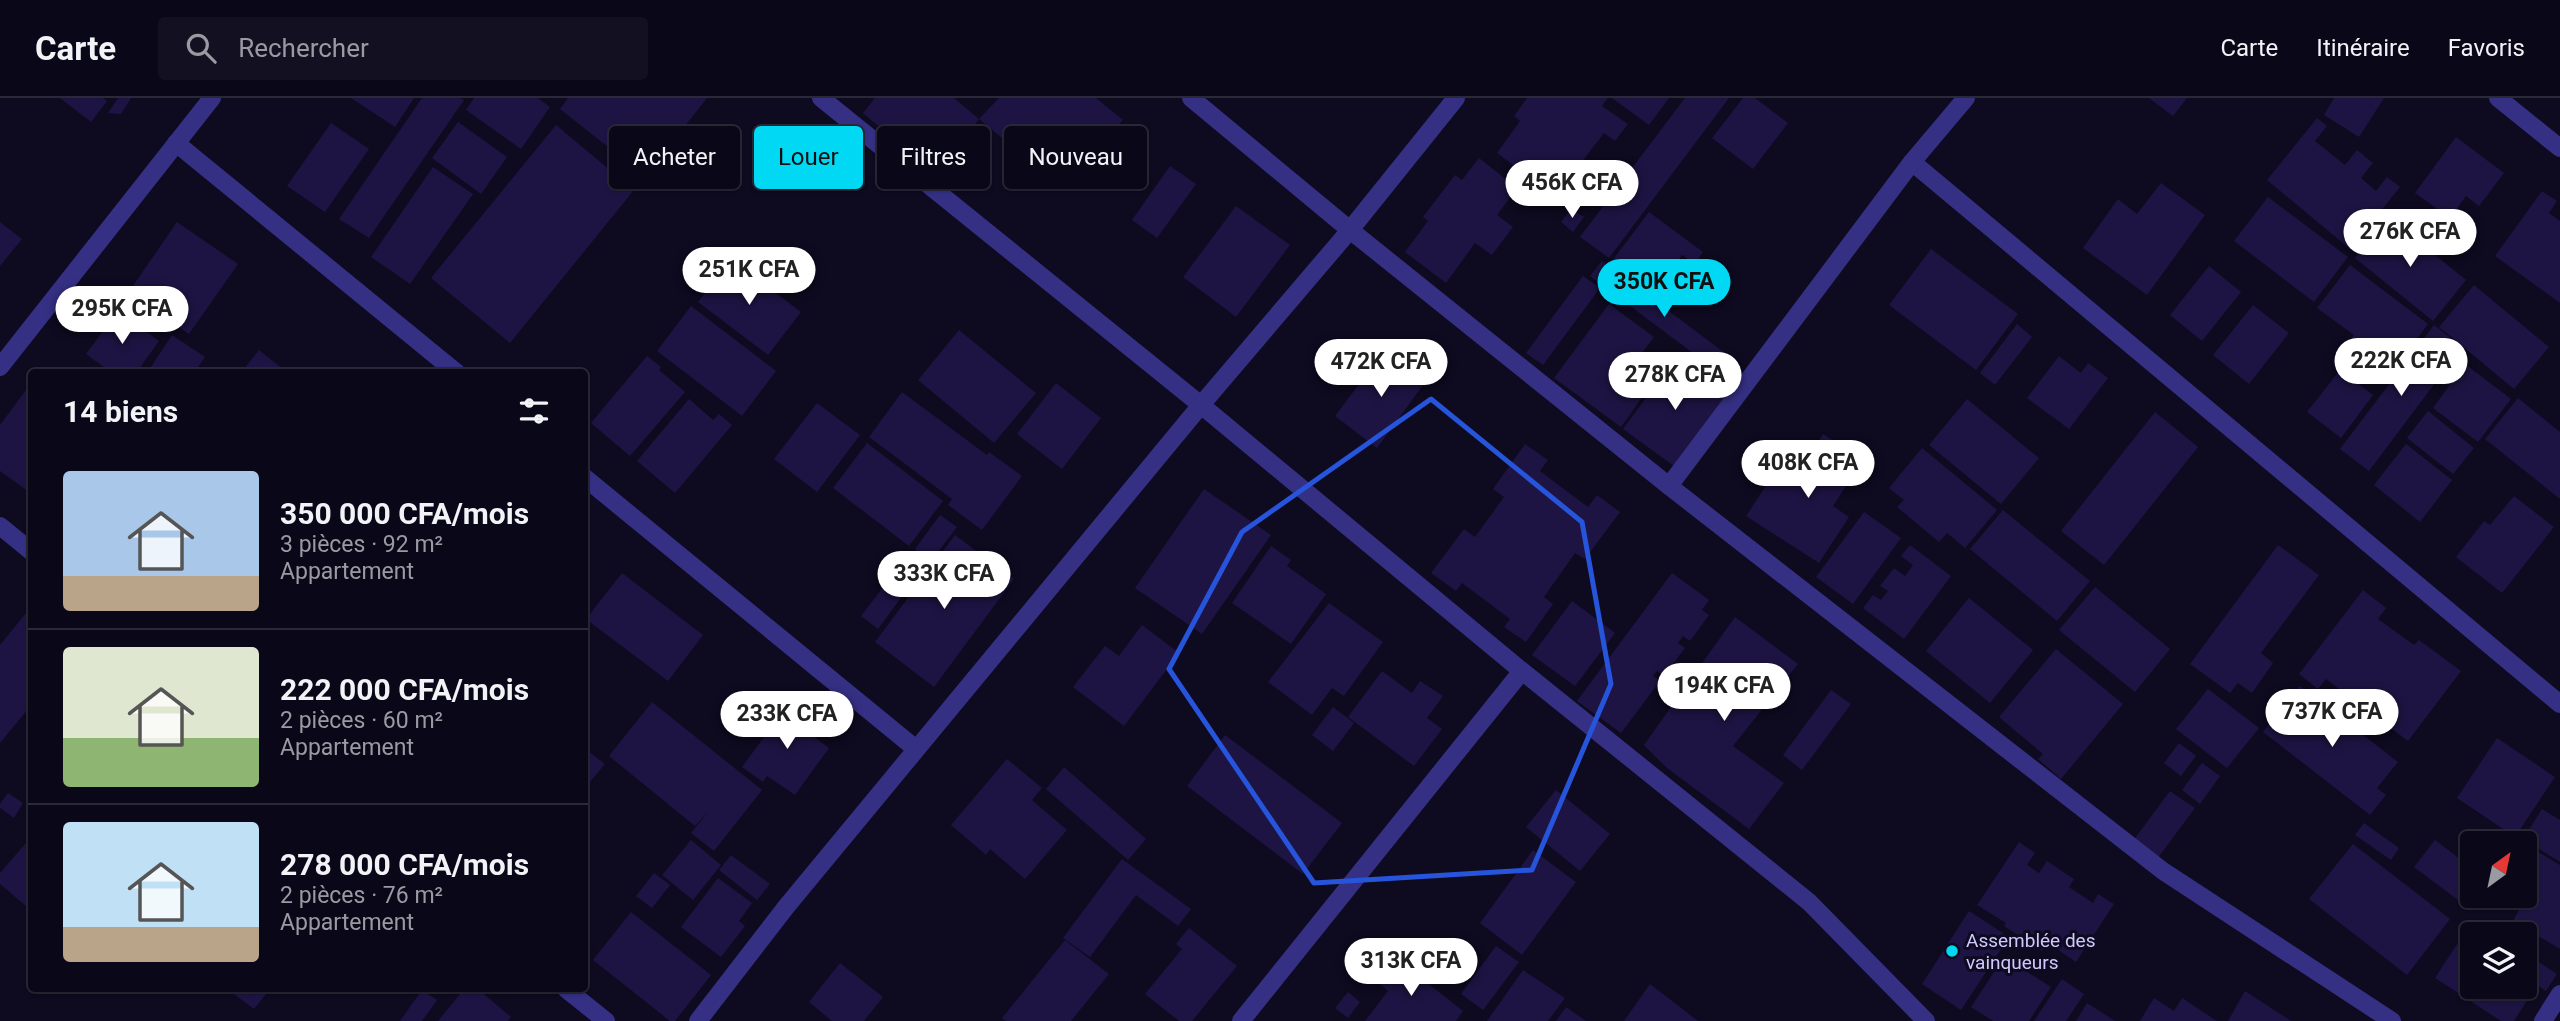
<!DOCTYPE html>
<html lang="fr">
<head>
<meta charset="utf-8">
<style>
  body { margin:0; font-family:Roboto,sans-serif; background:#131121; color:#f1f3f6; height:100vh; display:flex; flex-direction:column; font-size:26px; white-space:nowrap }
  * { box-sizing:border-box; margin:0 }
  p { font-size:23px; color:#999aa2 }
  .icon { flex:none; width:38px; height:38px; fill:none; stroke:currentColor; stroke-width:2; stroke-linecap:round; stroke-linejoin:round }
  .map { position:relative; flex:1; overflow:hidden }
  .panel { position:absolute; left:28px; top:271px; width:560px; height:623px; display:flex; flex-direction:column; background:#0a0818; border-radius:7px; box-shadow:0 2px 5px #0004,0 0 0 2px #2a2937 }
  .panel>* { flex:none }
  .top-card { position:absolute; left:609px; top:28px; width:665px; height:63px; display:flex; gap:14px }
  .needle { width:46px; rotate:33deg }
  .tools { position:absolute; left:2460px; top:733px; display:grid; gap:14px }
  .tools a { display:grid; place-items:center; width:77px; height:77px; border-radius:7px; background:#0a0818; box-shadow:0 2px 5px #0004,0 0 0 2px #2a2937; font-size:35px }
  .price { position:absolute; translate:-50% -60px; padding:0 16px; border-radius:24px; background:#fff; color:#222; font-size:23px; line-height:46px; filter:drop-shadow(0 2px 4px #0008) }
  .price::after { content:''; position:absolute; left:50%; top:42px; width:21px; height:16px; margin-left:-10px; background:inherit; clip-path:polygon(0 0,100% 0,50% 100%) }
  .price.current { background:#00d8f4; color:#111 }
  ul { padding:0; list-style:none }
  li { display:flex; align-items:center; gap:21px; height:175px; padding:0 35px }
  li+li { border-top:2px solid #2a2937 }
  li span { display:grid; place-items:center; flex:none; width:196px; height:140px; border-radius:7px; color:#555 }
  li>.icon { margin-inline-start:auto }
  span .icon { width:84px; height:84px; fill:#fffc; stroke-width:1 }
  li b { font-size:30px }
  h2 { display:flex; justify-content:space-between; align-items:center; height:84px; padding:0 35px; font-size:30px }
  .pill { padding:0 24px; border-radius:7px; background:#0a0818; box-shadow:0 2px 5px #0004,0 0 0 2px #2a2937; font-size:24px; line-height:63px }
  .pill.current { background:#00d8f4; color:#111 }
  header { display:flex; align-items:center; gap:42px; box-sizing:border-box; height:98px; padding:0 35px; background:#0a0818; border-bottom:2px solid #2a2937 }
  header strong { font-size:33px }
  nav { display:flex; gap:38px; margin-inline-start:auto; font-size:24px }
  .search { width:490px; height:63px; background:#131121; display:flex; align-items:center; gap:18px; box-sizing:border-box; padding:0 24px; border-radius:7px; color:#999aa2; font-size:26px }
  .map>svg:first-child { display:block }
</style>
</head>
<body>
<header>
<strong>Carte</strong>
<div class="search"><svg class="icon" aria-label="search" viewBox="0 0 24 24"><circle cx="10" cy="10" r="6"/><path d="M15 15l6 6"/></svg>Rechercher</div>
<nav><a>Carte</a><a>Itinéraire</a><a>Favoris</a></nav>
</header>
<div class="map">
<svg width="2560" height="923" viewBox="0 0 2560 923">
  <rect width="100%" height="100%" fill="#0e0a20"/>
  <g fill="#1e1443">
    <polygon points="60,0 103,0 107,3 91,24"/>
    <polygon points="118,0 131,0 121,16 108,15"/>
    <polygon points="351,0 414,0 395,29"/>
    <polygon points="422,0 460,0 464,2 369,140 339,121"/>
    <polygon points="474,0 538,0 550,9 521,51 466,12"/>
    <polygon points="568,0 707,0 645,78 560,11"/>
    <polygon points="875,0 954,0 979,21 935,75 863,15"/>
    <polygon points="999,0 1096,0 1123,22 1062,89 979,21"/>
    <polygon points="1527,0 1608,0 1602,8 1628,26 1615,43 1604,35 1584,61 1594,68 1565,106 1497,55 1520,23 1514,18"/>
    <polygon points="1612,0 1669,0 1649,27"/>
    <polygon points="1685,0 1729,0 1609,160 1580,139"/>
    <polygon points="1743,0 1755,0 1788,25 1753,71 1712,40"/>
    <polygon points="2149,0 2187,0 2173,18"/>
    <polygon points="2334,0 2384,0 2359,39 2324,17"/>
    <polygon points="2317,20 2327,28 2315,43 2345,67 2357,52 2373,65 2361,80 2376,93 2387,79 2400,89 2350,151 2267,82"/>
    <polygon points="458,24 507,59 481,96 432,60"/>
    <polygon points="331,25 369,51 325,114 287,88"/>
    <polygon points="556,27 634,92 510,245 431,180"/>
    <polygon points="2456,39 2504,75 2479,108 2466,98 2450,120 2415,95"/>
    <polygon points="1479,60 1517,90 1497,117 1513,129 1492,157 1475,145 1446,185 1405,154 1428,123 1423,119 1455,77 1462,82"/>
    <polygon points="1170,68 1196,86 1157,140 1132,122"/>
    <polygon points="433,69 473,96 410,186 371,159"/>
    <polygon points="2161,85 2205,117 2147,197 2083,150 2118,101 2137,116"/>
    <polygon points="2542,93 2557,103 2549,115 2560,123 2560,205 2495,158"/>
    <polygon points="2268,99 2348,159 2314,204 2234,143"/>
    <polygon points="1236,108 1290,147 1236,219 1183,179"/>
    <polygon points="1571,111 1584,119 1573,134 1561,124"/>
    <polygon points="1649,114 1703,154 1695,166 1682,157 1661,185 1673,194 1666,204 1612,163"/>
    <polygon points="2388,119 2466,182 2433,223 2355,160"/>
    <polygon points="0,124 22,141 0,168"/>
    <polygon points="177,124 238,166 189,236 128,195"/>
    <polygon points="1931,151 2018,216 1976,272 1889,207"/>
    <polygon points="731,161 801,214 768,257 698,204"/>
    <polygon points="1602,163 1737,264 1725,279 1590,178"/>
    <polygon points="2350,167 2428,226 2396,269 2393,266 2382,280 2372,272 2382,258 2375,253 2371,257 2351,241 2354,237 2317,210"/>
    <polygon points="2209,168 2241,194 2202,243 2170,217"/>
    <polygon points="1583,178 1600,190 1543,267 1526,255"/>
    <polygon points="2474,187 2549,249 2514,291 2439,229"/>
    <polygon points="1609,206 1654,239 1630,271 1651,287 1621,329 1554,280"/>
    <polygon points="2253,207 2289,235 2249,286 2213,257"/>
    <polygon points="691,208 776,273 742,318 657,253"/>
    <polygon points="118,213 159,243 136,275 112,275 86,256"/>
    <polygon points="2017,226 2032,239 1995,287 1980,275"/>
    <polygon points="2434,227 2462,249 2369,373 2340,351"/>
    <polygon points="959,232 1036,295 994,345 918,282"/>
    <polygon points="172,237 205,259 194,275 147,275"/>
    <polygon points="259,252 288,275 241,275"/>
    <polygon points="1385,252 1426,283 1377,350 1335,318"/>
    <polygon points="647,258 661,269 659,272 685,294 630,358 591,325"/>
    <polygon points="2059,258 2081,275 2088,265 2108,280 2069,331 2027,300"/>
    <polygon points="1676,259 1727,297 1674,368 1623,331"/>
    <polygon points="2465,266 2511,301 2478,344 2433,310"/>
    <polygon points="2340,272 2373,297 2341,340 2307,314"/>
    <polygon points="1056,285 1101,320 1062,371 1017,336"/>
    <polygon points="26,292 32,295 32,396 0,373 0,327"/>
    <polygon points="902,294 987,357 989,354 1022,378 982,432 948,407 952,401 869,339"/>
    <polygon points="2518,300 2560,334 2560,401 2485,341"/>
    <polygon points="689,301 713,322 719,316 732,327 675,395 637,363"/>
    <polygon points="1967,301 2039,360 2001,406 1929,347"/>
    <polygon points="817,305 860,337 817,394 774,361"/>
    <polygon points="2428,313 2474,350 2453,376 2407,340"/>
    <polygon points="2155,314 2198,349 2104,467 2061,433"/>
    <polygon points="1823,336 1863,362 1833,408 1849,419 1819,465 1746,418 1777,371 1793,382"/>
    <polygon points="867,345 943,403 909,448 833,390"/>
    <polygon points="1525,346 1548,362 1540,373 1588,409 1597,397 1620,414 1585,461 1575,455 1544,499 1553,506 1526,544 1504,529 1510,521 1462,485 1456,493 1431,475 1464,431 1475,439 1504,399 1493,391"/>
    <polygon points="2406,346 2452,382 2420,424 2374,387"/>
    <polygon points="1922,350 1997,412 1965,450 1947,435 1939,444 1897,409 1904,402 1889,390"/>
    <polygon points="1204,391 1271,437 1202,536 1135,490"/>
    <polygon points="2514,398 2554,429 2502,495 2456,459 2484,423 2490,427"/>
    <polygon points="2003,412 2090,483 2057,523 1970,451"/>
    <polygon points="1864,414 1901,440 1853,506 1816,479"/>
    <polygon points="940,417 957,429 931,463 915,451"/>
    <polygon points="955,437 1014,481 934,589 875,544"/>
    <polygon points="1910,447 1951,478 1904,541 1863,510 1873,497 1881,502 1888,493 1880,488 1894,470 1905,478 1913,467 1901,458"/>
    <polygon points="2278,447 2319,477 2261,555 2273,565 2252,595 2238,585 2230,595 2190,566"/>
    <polygon points="1271,448 1291,462 1287,468 1326,496 1291,546 1232,505"/>
    <polygon points="622,475 703,537 668,583 586,521"/>
    <polygon points="1672,475 1709,502 1702,512 1709,517 1690,543 1683,538 1678,545 1685,550 1664,578 1657,573 1653,578 1660,583 1621,635 1577,603"/>
    <polygon points="887,484 903,497 878,531 861,518"/>
    <polygon points="2095,489 2170,551 2135,594 2059,532"/>
    <polygon points="2363,492 2386,510 2378,521 2414,547 2419,542 2461,573 2408,643 2326,581 2318,591 2299,576"/>
    <polygon points="1969,500 2033,552 1990,605 1926,553"/>
    <polygon points="1572,503 1615,535 1575,588 1532,557"/>
    <polygon points="1329,505 1383,544 1344,598 1332,590 1312,617 1268,584"/>
    <polygon points="26,515 32,519 32,606 0,645 0,547"/>
    <polygon points="1735,519 1798,566 1733,648 1784,685 1749,731 1667,670 1644,647"/>
    <polygon points="1142,527 1179,555 1124,628 1073,589 1105,548 1119,558"/>
    <polygon points="2056,551 2123,606 2061,681 2038,661 2043,656 1999,619"/>
    <polygon points="1382,573 1412,595 1420,583 1443,598 1427,620 1442,631 1414,668 1348,619"/>
    <polygon points="2300,588 2398,664 2377,690 2386,697 2370,717 2263,634"/>
    <polygon points="2208,591 2259,630 2227,670 2176,631"/>
    <polygon points="1831,592 1851,606 1802,672 1783,657"/>
    <polygon points="792,601 811,615 801,629 829,650 795,697 767,678 763,684 742,669"/>
    <polygon points="652,604 762,692 714,753 691,735 709,713 695,728 609,658"/>
    <polygon points="1333,609 1354,625 1333,653 1312,637"/>
    <polygon points="1225,637 1342,725 1303,776 1187,688"/>
    <polygon points="2497,640 2555,679 2515,739 2457,700"/>
    <polygon points="2179,645 2196,658 2181,678 2164,665"/>
    <polygon points="584,650 605,666 584,691"/>
    <polygon points="1007,661 1042,690 1032,702 1067,732 1025,781 990,751 986,757 951,727"/>
    <polygon points="2202,665 2220,678 2200,706 2182,692"/>
    <polygon points="1064,669 1146,741 1128,762 1046,691"/>
    <polygon points="1556,692 1610,736 1580,773 1526,729"/>
    <polygon points="2170,693 2195,710 2157,761 2133,743"/>
    <polygon points="8,695 23,705 14,720 0,710 0,706"/>
    <polygon points="2542,711 2560,722 2560,764 2523,741"/>
    <polygon points="2364,725 2399,750 2391,762 2355,737"/>
    <polygon points="32,738 32,813 0,786 0,775"/>
    <polygon points="691,742 721,767 693,802 662,777"/>
    <polygon points="2435,742 2473,771 2474,798 2466,808 2414,769"/>
    <polygon points="2019,744 2035,755 2027,767 2039,775 2047,763 2074,781 2069,789 2093,805 2098,796 2114,806 2076,864 2048,845 2042,853 2004,828 2006,825 1977,807"/>
    <polygon points="2353,746 2450,821 2407,877 2309,801"/>
    <polygon points="2525,746 2560,767 2560,851 2513,823 2520,810 2500,798 2525,798"/>
    <polygon points="1533,752 1576,784 1522,857 1480,825"/>
    <polygon points="731,757 770,786 757,802 719,772"/>
    <polygon points="1122,761 1191,811 1178,828 1136,797 1090,859 1063,840"/>
    <polygon points="654,775 670,787 652,810 636,798"/>
    <polygon points="718,780 752,805 739,823 745,828 721,859 681,829"/>
    <polygon points="1969,813 2009,839 1961,912 1922,886"/>
    <polygon points="631,814 711,877 675,923 670,923 593,862"/>
    <polygon points="1189,830 1237,868 1192,923 1179,923 1145,896 1182,851 1176,846"/>
    <polygon points="2465,834 2473,839 2473,889 2525,889 2525,855 2557,876 2546,893 2537,887 2514,923 2501,923 2435,880"/>
    <polygon points="1065,842 1109,876 1071,923 1006,923 1002,920"/>
    <polygon points="1496,848 1519,864 1483,912 1461,896"/>
    <polygon points="1393,858 1463,913 1456,923 1365,923 1388,893 1375,882"/>
    <polygon points="2004,859 2051,889 2029,923 1993,923 1971,909"/>
    <polygon points="840,865 883,899 864,923 832,923 809,904"/>
    <polygon points="1523,872 1565,900 1548,923 1487,923"/>
    <polygon points="2062,881 2084,896 2066,923 2034,923"/>
    <polygon points="1650,886 1698,923 1624,923"/>
    <polygon points="227,891 270,891 254,911"/>
    <polygon points="464,891 478,891 511,919 508,923 438,923"/>
    <polygon points="422,892 437,902 422,923 400,923"/>
    <polygon points="2245,893 2291,923 2228,923"/>
    <polygon points="1348,894 1360,904 1348,920 1335,910"/>
    <polygon points="2154,900 2174,913 2182,900 2217,923 2140,923"/>
    <polygon points="2087,905 2115,923 2076,923"/>
    <polygon points="1566,909 1586,923 1556,923"/>
  </g>
  <g fill="none" stroke-linecap="round" stroke-linejoin="round">
    <g stroke="#353084" stroke-width="18">
      <polyline points="821,0 1201,307 1522,573 1809,804 1926,923"/>
      <polyline points="1191,0 1350,132 1669,388 2163,773 2392,923"/>
      <polyline points="2498,0 2560,50"/>
      <polyline points="176,45 457,275"/>
      <polyline points="1912,64 2560,606"/>
      <polyline points="0,269 212,0"/>
      <polyline points="584,379 916,651"/>
      <polyline points="1669,388 1912,64 1966,0"/>
      <polyline points="0,428 32,454"/>
      <polyline points="566,891 606,923"/>
      <polyline points="698,923 786,809 1201,307 1350,132 1456,0"/>
      <polyline points="1241,923 1522,573"/>
      <polyline points="2543,923 2560,896"/>
    </g>
  </g>
  <path fill="none" stroke="#2654da" stroke-width="5" stroke-linejoin="round" d="M1431,301L1582,424L1611,586L1532,772L1314,785L1169,571L1242,434Z"/>
  <circle fill="#00d8f4" stroke="#0e0a20" stroke-width="2.5" cx="1952" cy="853" r="7"/>
  <g text-anchor="middle" dominant-baseline="central" stroke-width="6" stroke-linejoin="round" paint-order="stroke">
    <g font-size="19" fill="#d0c9ff" stroke="#0e0a20" text-anchor="start">
      <text x="1966" y="842">Assemblée des<tspan x="1966" dy="22">vainqueurs</tspan></text>
    </g>
  </g>
</svg>
<div class="tools">
<a><svg class="needle" viewBox="-14 -14 28 28"><path d="M0-13l5 13h-10z" fill="#e53935"/><path d="M0 13l5-13h-10z" fill="#999aa2"/></svg></a>
<a><svg class="icon" aria-label="layers" viewBox="0 0 24 24"><path d="M12 4l9 5-9 5-9-5zM3 14l9 5 9-5"/></svg></a>
</div>
<b class="price" style="left:1572px;top:122px">456K CFA</b>
<b class="price" style="left:2410px;top:171px">276K CFA</b>
<b class="price" style="left:749px;top:209px">251K CFA</b>
<b class="price current" style="left:1664px;top:221px">350K CFA</b>
<b class="price" style="left:122px;top:248px">295K CFA</b>
<b class="price" style="left:2401px;top:300px">222K CFA</b>
<b class="price" style="left:1381px;top:301px">472K CFA</b>
<b class="price" style="left:1675px;top:314px">278K CFA</b>
<b class="price" style="left:1808px;top:402px">408K CFA</b>
<b class="price" style="left:944px;top:513px">333K CFA</b>
<b class="price" style="left:1724px;top:625px">194K CFA</b>
<b class="price" style="left:2332px;top:651px">737K CFA</b>
<b class="price" style="left:787px;top:653px">233K CFA</b>
<b class="price" style="left:1411px;top:900px">313K CFA</b>
<div class="top-card">
<a class="pill">Acheter</a>
<a class="pill current">Louer</a>
<a class="pill">Filtres</a>
<a class="pill">Nouveau</a>
</div>
<section class="panel">
<h2>14 biens<svg class="icon" aria-label="filters" viewBox="0 0 24 24"><path d="M4 7h16M4 17h16"/><circle cx="9" cy="7" r="2"/><circle cx="15" cy="17" r="2"/></svg></h2>
<ul>
<li><span style="background:linear-gradient(#a9c7e8 75%,#b9a48a 0)"><svg class="icon" aria-label="home" viewBox="0 0 24 24"><path d="M3 11l9-7 9 7M6 9v11h12V9"/></svg></span><div><b>350 000 CFA/mois</b><p>3 pièces · 92 m²</p><p>Appartement</p></div></li>
<li><span style="background:linear-gradient(#dfe7d0 65%,#8fb573 0)"><svg class="icon" aria-label="home" viewBox="0 0 24 24"><path d="M3 11l9-7 9 7M6 9v11h12V9"/></svg></span><div><b>222 000 CFA/mois</b><p>2 pièces · 60 m²</p><p>Appartement</p></div></li>
<li><span style="background:linear-gradient(#bfe0f5 75%,#b9a48a 0)"><svg class="icon" aria-label="home" viewBox="0 0 24 24"><path d="M3 11l9-7 9 7M6 9v11h12V9"/></svg></span><div><b>278 000 CFA/mois</b><p>2 pièces · 76 m²</p><p>Appartement</p></div></li>
</ul>
</section>
</div>
</body>
</html>
